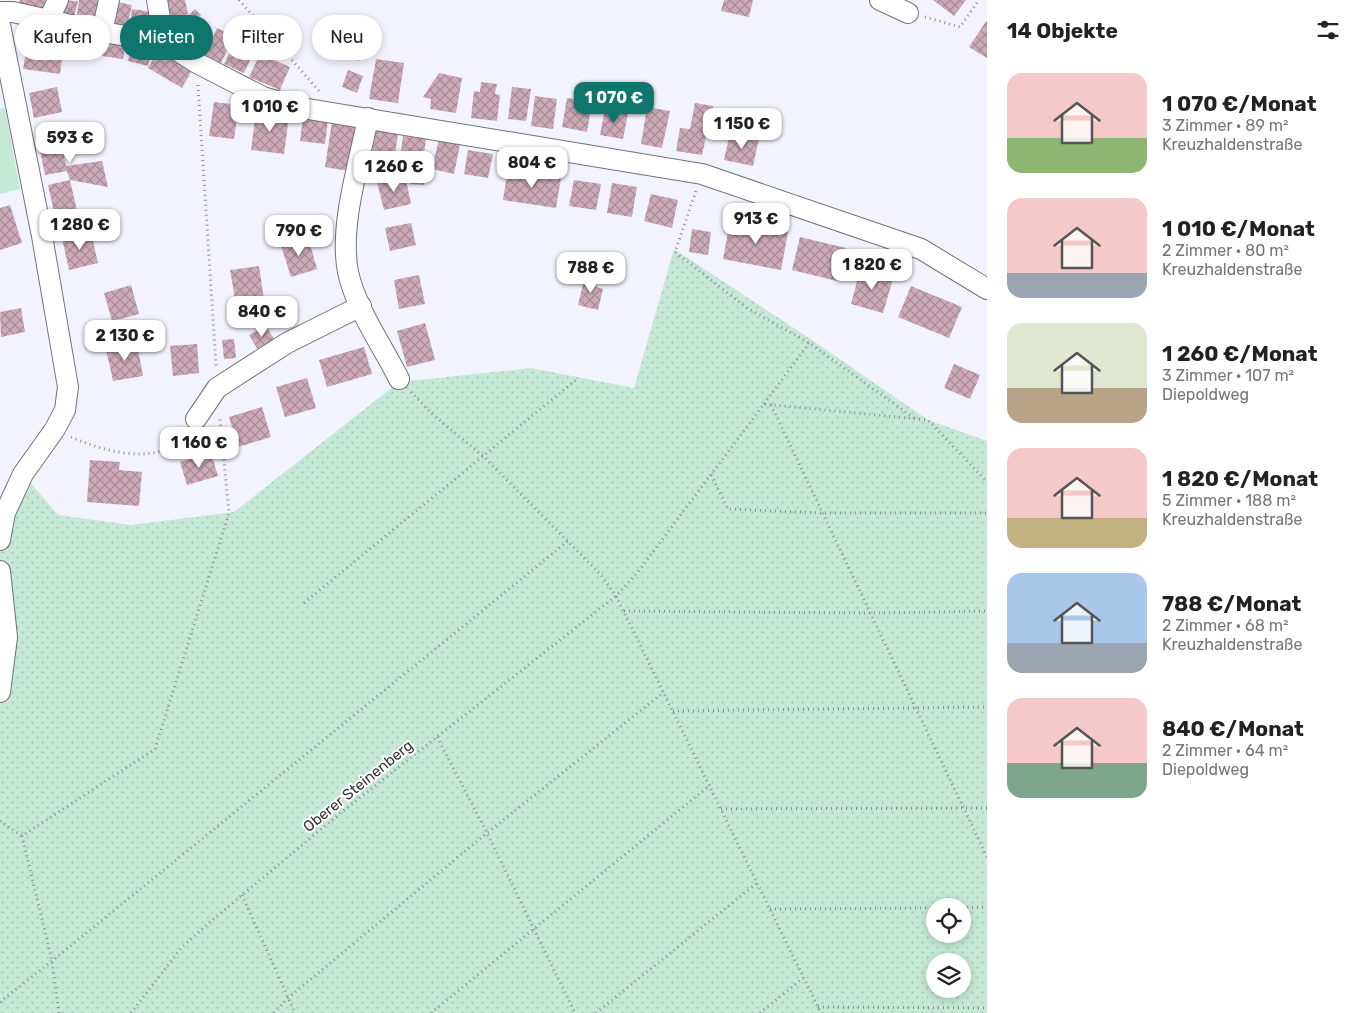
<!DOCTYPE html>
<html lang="de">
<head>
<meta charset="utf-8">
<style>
  body { margin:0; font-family:Rubik,sans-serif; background:#f2f2f2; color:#222; height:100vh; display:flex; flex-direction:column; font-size:19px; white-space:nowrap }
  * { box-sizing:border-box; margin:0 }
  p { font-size:16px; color:#767676 }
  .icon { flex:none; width:28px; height:28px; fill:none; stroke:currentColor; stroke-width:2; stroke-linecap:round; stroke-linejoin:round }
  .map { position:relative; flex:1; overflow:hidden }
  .sheet { display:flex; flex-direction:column; background:#fff; width:375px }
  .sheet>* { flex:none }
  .banner { position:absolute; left:15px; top:15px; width:475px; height:45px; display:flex; gap:10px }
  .tools { position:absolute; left:926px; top:898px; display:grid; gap:10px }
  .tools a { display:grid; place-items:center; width:45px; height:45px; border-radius:50%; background:#fff; box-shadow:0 2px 8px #0003; font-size:25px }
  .price { position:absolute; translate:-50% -42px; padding:0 11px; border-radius:10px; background:#fff; color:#222; font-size:16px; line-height:32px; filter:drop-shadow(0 1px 2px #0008) }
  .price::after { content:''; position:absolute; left:50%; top:30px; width:15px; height:11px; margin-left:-8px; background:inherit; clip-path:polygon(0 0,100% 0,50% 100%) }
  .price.selected { background:#0f766e; color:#fff }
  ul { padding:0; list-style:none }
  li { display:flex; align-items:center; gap:15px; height:125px; padding:0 20px }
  li span { display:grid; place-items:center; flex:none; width:140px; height:100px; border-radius:15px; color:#555 }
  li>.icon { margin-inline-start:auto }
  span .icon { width:60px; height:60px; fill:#fffc; stroke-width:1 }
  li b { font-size:21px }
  h2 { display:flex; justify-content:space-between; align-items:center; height:60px; padding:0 20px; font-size:21px }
  .pill { padding:0 18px; border-radius:22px; background:#fff; box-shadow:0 2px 8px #0003; font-size:18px; line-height:45px }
  .pill.selected { background:#0f766e; color:#fff }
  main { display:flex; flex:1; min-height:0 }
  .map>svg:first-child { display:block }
</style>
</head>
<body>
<main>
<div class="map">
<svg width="987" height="1013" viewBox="0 0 987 1013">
  <defs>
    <pattern id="garden-dots" width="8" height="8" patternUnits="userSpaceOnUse" patternTransform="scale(1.25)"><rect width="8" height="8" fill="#c6e8d6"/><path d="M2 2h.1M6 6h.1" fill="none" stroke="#abc8b8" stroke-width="1.8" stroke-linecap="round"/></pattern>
    <pattern id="building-cross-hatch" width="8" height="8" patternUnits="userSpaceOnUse" patternTransform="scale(1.25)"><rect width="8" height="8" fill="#cdaab7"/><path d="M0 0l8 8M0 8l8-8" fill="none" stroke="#a78b96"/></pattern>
  </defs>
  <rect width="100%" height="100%" fill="#f2f3fd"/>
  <polygon fill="#c6e8d6" points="5,108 20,189 0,194 0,109"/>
  <path fill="url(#garden-dots)" fill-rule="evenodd" d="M674,249L812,340L928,420L987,441V1013H0V540L23,474L58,515L131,525L234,512L399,382L531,368L634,388ZM935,906H962V934H935ZM935,961H962V989H935Z"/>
  <g fill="url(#building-cross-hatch)">
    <polygon points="20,0 49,0 43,15 18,5"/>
    <polygon points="60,0 78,1 73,21 56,17"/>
    <polygon points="79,0 105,0 100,26 76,22"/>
    <polygon points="164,0 185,0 188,14 168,19"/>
    <polygon points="724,0 753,0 749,17 721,11"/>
    <polygon points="933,0 966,0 954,16"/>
    <polygon points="112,1 132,5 126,30 107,26"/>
    <polygon points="132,9 157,13 154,34 129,31"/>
    <polygon points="195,9 201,15 187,29 188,32 175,37 170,22 182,17 183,20"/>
    <polygon points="20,19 45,23 43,38 17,34"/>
    <polygon points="336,19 370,31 359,61 325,49"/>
    <polygon points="987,20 987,58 969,47"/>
    <polygon points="196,23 210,31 198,53 184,45"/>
    <polygon points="217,28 234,36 221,63 205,55"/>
    <polygon points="67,30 98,35 94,57 63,51"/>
    <polygon points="239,33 259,42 244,73 224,64"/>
    <polygon points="105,36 126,40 123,59 102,56"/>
    <polygon points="133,41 153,45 148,66 128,61"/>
    <polygon points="27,46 63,50 60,74 23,69"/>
    <polygon points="159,48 194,67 182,88 148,68"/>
    <polygon points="260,54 290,67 280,90 249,77"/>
    <polygon points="376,59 404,63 398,103 369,99"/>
    <polygon points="348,70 363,76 357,93 342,87"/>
    <polygon points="439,73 462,78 456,113 430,109 431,99 423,97"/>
    <polygon points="481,82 497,84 495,94 500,95 497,121 471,118 474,91 480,92"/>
    <polygon points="57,87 62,112 34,118 29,93"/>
    <polygon points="512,87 531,89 526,121 508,119"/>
    <polygon points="535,96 557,99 553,129 531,126"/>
    <polygon points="567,98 592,102 587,132 562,127"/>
    <polygon points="214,102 239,105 234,139 209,136"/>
    <polygon points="695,103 713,106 702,155 676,151 680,128 690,129"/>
    <polygon points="647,107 670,111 662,148 641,144"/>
    <polygon points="605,109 628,113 623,139 600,135"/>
    <polygon points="256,111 289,116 284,154 251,150"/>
    <polygon points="303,117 328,120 325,144 300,141"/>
    <polygon points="332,122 356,126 349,171 325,167"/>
    <polygon points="376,130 398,134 395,155 372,151"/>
    <polygon points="730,133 759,139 753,166 724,160"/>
    <polygon points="60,135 66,166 102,161 108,187 70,180 67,171 45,175 38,140"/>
    <polygon points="403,136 426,139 423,163 400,159"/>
    <polygon points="439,139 460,144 454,174 432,169"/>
    <polygon points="468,150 493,154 488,178 464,174"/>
    <polygon points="508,169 561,178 556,208 503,200"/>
    <polygon points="411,171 426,172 424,185 410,184"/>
    <polygon points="405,175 411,204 384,210 377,182"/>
    <polygon points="70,180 80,224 56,221 48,185"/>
    <polygon points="574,180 601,184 596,210 569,206"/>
    <polygon points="612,183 637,187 632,217 607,213"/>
    <polygon points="651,194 678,200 672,228 644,221"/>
    <polygon points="10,205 22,243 0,250 0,208"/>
    <polygon points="730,221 788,232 781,270 723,259"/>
    <polygon points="411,223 416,245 390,251 385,228"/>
    <polygon points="692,229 711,232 708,255 689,252"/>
    <polygon points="91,232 98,263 69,270 62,238"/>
    <polygon points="308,237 317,269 291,277 281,246"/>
    <polygon points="800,237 846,248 837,281 792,270"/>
    <polygon points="259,266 264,300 236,305 230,270"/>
    <polygon points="860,270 893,279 883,313 851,304"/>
    <polygon points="419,275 425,304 399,309 394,280"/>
    <polygon points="585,276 598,279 596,287 603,289 598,310 578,305"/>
    <polygon points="131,285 139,314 112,321 104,293"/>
    <polygon points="911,286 962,307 949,338 898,317"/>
    <polygon points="21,308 25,332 1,337 0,312"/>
    <polygon points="425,323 435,360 407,367 397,331"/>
    <polygon points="266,325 275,341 258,350 249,335"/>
    <polygon points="234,339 236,358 224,359 222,340"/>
    <polygon points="137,344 143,376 113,381 106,349"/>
    <polygon points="197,344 199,373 173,376 170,346"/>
    <polygon points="364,347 372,374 327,387 319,360"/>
    <polygon points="954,364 980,375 970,399 944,388"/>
    <polygon points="307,378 316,408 285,417 276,387"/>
    <polygon points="262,407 271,437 238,447 229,417"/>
    <polygon points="211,453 218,476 187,485 180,462"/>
    <polygon points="90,460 120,462 119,470 142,472 139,506 87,502"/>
  </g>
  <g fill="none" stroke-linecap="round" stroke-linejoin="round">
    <defs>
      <g id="minor">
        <polyline points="157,0 164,42 197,63 263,97 302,108 702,174 921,249 987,289"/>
        <polyline points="880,0 908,13"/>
        <polyline points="0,12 13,12 102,32 164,42"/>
        <polyline points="49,19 58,0"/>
        <polyline points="0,25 42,236 68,387 65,410 55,429 23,474 5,513 0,540"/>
        <polyline points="102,32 109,0"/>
        <path d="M368,118C359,164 339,226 348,272C356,309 382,345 399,379"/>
        <polyline points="196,419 217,388 287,343 361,306"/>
        <polyline points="0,571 7,637 0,692"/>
      </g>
    </defs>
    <use href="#minor" stroke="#71727a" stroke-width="22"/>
    <g stroke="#8d8e95" stroke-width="3" stroke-dasharray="1 4" stroke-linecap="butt">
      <polyline points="239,0 319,91"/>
      <polyline points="925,17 960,27 979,0"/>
      <polyline points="198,85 216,366"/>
      <polyline points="696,191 675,252 747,308 809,343 914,418"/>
      <polyline points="411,392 431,413 484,457 600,574 616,596 821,1013"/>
      <polyline points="764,404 809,343"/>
      <polyline points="771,405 987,857"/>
      <path d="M71,437C98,449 136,460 165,450C173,447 181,440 188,436"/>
      <polyline points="711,475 728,509 822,513 987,513"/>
      <polyline points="304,603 577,379"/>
      <polyline points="624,611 870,613 987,611"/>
      <polyline points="673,711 987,707"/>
      <polyline points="437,737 487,833 575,1013"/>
      <polyline points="721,809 987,808"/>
      <polyline points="0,821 22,836"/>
      <polyline points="242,895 295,1013"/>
      <polyline points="962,908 987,907"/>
      <polyline points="770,909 935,908"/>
      <polyline points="0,1002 52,961 568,541"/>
      <polyline points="818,1007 987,1008"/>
      <polyline points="59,1013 52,961 22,836 155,749 229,513 220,419"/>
      <polyline points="131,1013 182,947 210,922 338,815 616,596 637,573 764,404 928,420 987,482"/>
      <polyline points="274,1013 288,998 487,833 664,692"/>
      <polyline points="431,1013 710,785"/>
      <polyline points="596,1013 757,883"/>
      <polyline points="760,1013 803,978"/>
    </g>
    <use href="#minor" stroke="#fff" stroke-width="20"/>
  </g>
  <g text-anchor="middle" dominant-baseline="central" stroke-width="4" stroke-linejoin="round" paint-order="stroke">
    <g font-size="15" fill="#353539" stroke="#fff">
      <text transform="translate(358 786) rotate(-39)">Oberer Steinenberg</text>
    </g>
  </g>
</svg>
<div class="tools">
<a><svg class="icon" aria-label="locate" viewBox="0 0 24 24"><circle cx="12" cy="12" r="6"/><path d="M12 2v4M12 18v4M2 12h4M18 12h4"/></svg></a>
<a><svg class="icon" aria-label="layers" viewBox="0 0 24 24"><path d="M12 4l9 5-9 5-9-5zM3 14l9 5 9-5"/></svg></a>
</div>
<b class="price selected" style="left:614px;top:124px">1 070 €</b>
<b class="price" style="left:270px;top:133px">1 010 €</b>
<b class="price" style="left:742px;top:150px">1 150 €</b>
<b class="price" style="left:70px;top:164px">593 €</b>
<b class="price" style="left:532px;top:189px">804 €</b>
<b class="price" style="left:394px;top:193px">1 260 €</b>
<b class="price" style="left:756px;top:245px">913 €</b>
<b class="price" style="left:80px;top:251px">1 280 €</b>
<b class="price" style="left:299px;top:257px">790 €</b>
<b class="price" style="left:872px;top:291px">1 820 €</b>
<b class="price" style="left:591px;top:294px">788 €</b>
<b class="price" style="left:262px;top:338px">840 €</b>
<b class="price" style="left:125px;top:362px">2 130 €</b>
<b class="price" style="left:199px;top:469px">1 160 €</b>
<div class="banner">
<a class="pill">Kaufen</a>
<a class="pill selected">Mieten</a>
<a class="pill">Filter</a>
<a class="pill">Neu</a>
</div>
</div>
<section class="sheet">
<h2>14 Objekte<svg class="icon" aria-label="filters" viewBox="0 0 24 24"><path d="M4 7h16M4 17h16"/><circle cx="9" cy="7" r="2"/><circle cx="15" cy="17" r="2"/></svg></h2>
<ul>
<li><span style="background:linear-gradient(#f6c9c9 65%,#8fb573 0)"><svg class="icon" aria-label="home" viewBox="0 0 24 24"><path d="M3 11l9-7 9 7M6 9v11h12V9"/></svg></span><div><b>1 070 €/Monat</b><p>3 Zimmer · 89 m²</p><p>Kreuzhaldenstraße</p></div></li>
<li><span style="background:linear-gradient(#f6c9c9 75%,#9aa5b1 0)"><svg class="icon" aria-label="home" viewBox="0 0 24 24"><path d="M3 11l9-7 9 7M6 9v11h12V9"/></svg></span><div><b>1 010 €/Monat</b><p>2 Zimmer · 80 m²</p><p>Kreuzhaldenstraße</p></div></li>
<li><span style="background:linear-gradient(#dfe7d0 65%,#b9a48a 0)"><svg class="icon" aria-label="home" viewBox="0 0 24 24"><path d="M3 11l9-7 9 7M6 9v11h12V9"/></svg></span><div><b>1 260 €/Monat</b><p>3 Zimmer · 107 m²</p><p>Diepoldweg</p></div></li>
<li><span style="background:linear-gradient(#f6c9c9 70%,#c2b280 0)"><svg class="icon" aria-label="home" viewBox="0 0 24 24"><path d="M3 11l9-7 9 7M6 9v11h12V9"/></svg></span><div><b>1 820 €/Monat</b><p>5 Zimmer · 188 m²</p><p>Kreuzhaldenstraße</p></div></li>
<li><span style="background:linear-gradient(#a9c7e8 70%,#9aa5b1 0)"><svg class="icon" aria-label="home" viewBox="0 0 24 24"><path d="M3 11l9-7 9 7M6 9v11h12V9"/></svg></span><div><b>788 €/Monat</b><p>2 Zimmer · 68 m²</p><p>Kreuzhaldenstraße</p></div></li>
<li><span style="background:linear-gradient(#f6c9c9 65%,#7fa58c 0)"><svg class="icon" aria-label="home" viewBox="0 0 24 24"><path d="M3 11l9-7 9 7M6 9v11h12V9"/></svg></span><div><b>840 €/Monat</b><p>2 Zimmer · 64 m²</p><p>Diepoldweg</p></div></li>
</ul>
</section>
</main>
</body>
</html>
